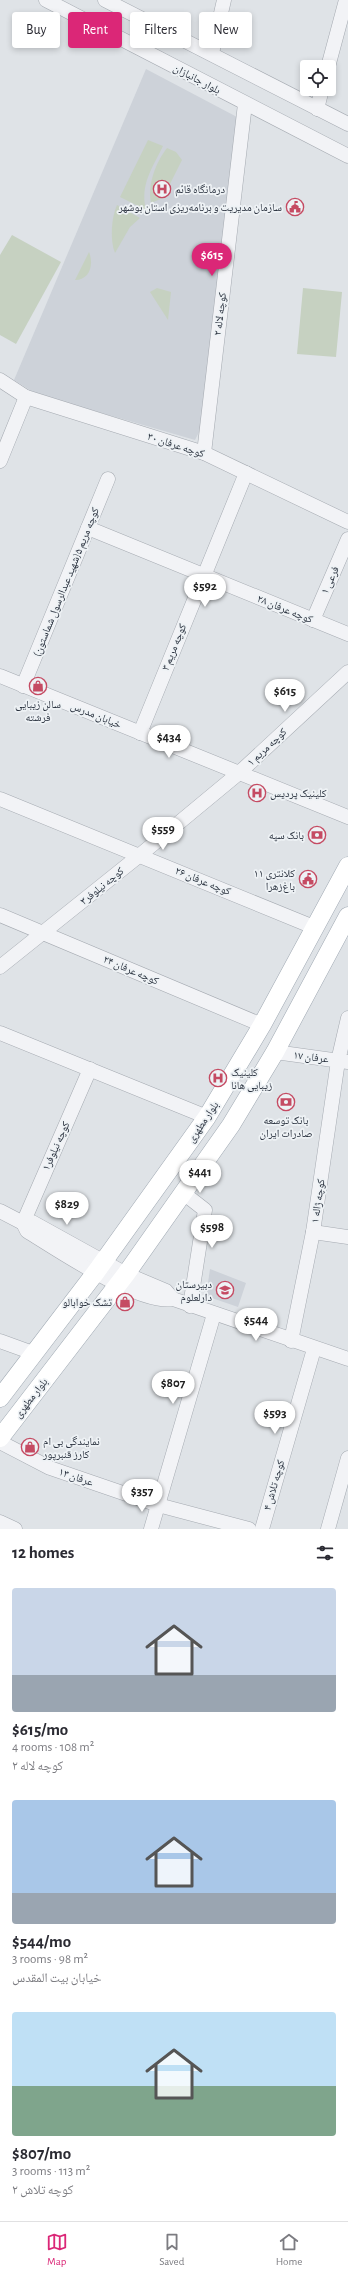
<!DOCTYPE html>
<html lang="en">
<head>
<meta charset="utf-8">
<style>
  body { margin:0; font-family:"Alegreya Sans","Noto Naskh Arabic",sans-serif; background:#f2f2f3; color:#2b2b33; height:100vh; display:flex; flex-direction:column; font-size:15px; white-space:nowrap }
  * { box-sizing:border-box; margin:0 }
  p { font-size:13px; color:#7c7c81 }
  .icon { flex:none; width:22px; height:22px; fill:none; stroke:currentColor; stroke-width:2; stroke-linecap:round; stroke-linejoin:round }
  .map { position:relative; height:1529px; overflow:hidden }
  .details { display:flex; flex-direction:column; background:#fff; flex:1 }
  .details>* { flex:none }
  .banner { position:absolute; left:12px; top:12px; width:324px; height:36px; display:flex; gap:8px }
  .controls { position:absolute; left:300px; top:60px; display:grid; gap:8px }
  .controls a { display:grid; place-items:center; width:36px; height:36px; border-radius:4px; background:#fff; box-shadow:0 2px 6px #0003; font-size:20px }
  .price { position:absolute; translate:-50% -34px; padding:0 9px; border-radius:14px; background:#fff; color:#222; font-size:13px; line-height:26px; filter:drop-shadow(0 1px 2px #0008) }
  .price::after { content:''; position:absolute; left:50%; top:24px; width:12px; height:9px; margin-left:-6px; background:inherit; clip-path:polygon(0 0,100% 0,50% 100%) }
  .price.selected { background:#db2777; color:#fff }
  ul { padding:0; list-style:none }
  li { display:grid; align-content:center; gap:8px; height:212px; padding:0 12px }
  li span { display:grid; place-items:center; height:124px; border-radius:4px; color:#555 }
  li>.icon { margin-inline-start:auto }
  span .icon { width:72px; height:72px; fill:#fffc; stroke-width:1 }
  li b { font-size:17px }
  h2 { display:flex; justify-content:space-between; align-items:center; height:48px; padding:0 12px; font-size:17px }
  .tag { padding:0 14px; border-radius:4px; background:#fff; box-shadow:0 2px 6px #0003; font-size:14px; line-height:36px }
  .tag.selected { background:#db2777; color:#fff }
  .dock { display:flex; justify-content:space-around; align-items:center; height:56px; border-top:1px solid #e1e1e2; background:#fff; font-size:11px; color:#7c7c81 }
  .dock a { display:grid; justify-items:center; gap:2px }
  .dock .selected { color:#db2777 }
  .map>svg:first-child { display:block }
</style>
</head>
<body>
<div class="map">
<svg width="348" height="1529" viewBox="0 0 348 1529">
  <rect width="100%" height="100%" fill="#dfe3e7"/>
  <g fill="#cdd2d9">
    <polygon points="146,69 237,117 202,426 195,440 36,394 14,380"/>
    <polygon points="210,1269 246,1283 238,1307 206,1296"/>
  </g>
  <g fill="#c6d1c1">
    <path d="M148,140L163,146C152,169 140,184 146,210L120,197Z"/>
    <path d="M167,148L176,152L182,160L163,198L151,203C147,185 156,162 167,148Z"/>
    <path d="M117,205L140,218L130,227L115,253C110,241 111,218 117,205Z"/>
    <polygon points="12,235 61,262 16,344 0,335 0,255"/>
    <path d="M89,252C94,264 90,280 75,280Z"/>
    <polygon points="157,288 171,292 168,320 150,292"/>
    <polygon points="303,288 342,292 336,357 297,354"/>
  </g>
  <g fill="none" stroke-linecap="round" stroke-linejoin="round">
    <defs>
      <g id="minor">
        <polyline points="46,0 348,156"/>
        <polyline points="105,0 348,124"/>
        <polyline points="212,53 224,0"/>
        <polyline points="328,67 346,0"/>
        <polyline points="317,109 322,89"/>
        <polyline points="0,380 26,397 204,453 348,522"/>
        <polyline points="204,453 245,104"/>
        <polyline points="0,461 26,397"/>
        <polyline points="88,528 348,634"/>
        <polyline points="313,620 348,539"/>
        <polyline points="0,676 348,817"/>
        <polyline points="23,686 108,479"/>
        <polyline points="140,733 246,473"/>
        <polyline points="0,799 316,928"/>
        <polyline points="0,915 262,1025"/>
        <polyline points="0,967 140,855 239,773 348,672"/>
        <polyline points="0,1033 207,1117"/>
        <polyline points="275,1052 348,1062"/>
        <polyline points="182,1192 205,1210 190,1306"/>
        <path d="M0,1211L23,1223L27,1231C58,1250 139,1305 173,1299L348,1359"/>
        <polyline points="23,1223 32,1222 126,1274 166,1291 173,1299"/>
        <polyline points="23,1223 90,1069"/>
        <polyline points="313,1232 348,1237"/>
        <polyline points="0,1341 33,1353"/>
        <polyline points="291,1341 313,1232 338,1061 348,1018"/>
        <polyline points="0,1442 50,1468 158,1505 249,1529"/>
        <polyline points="0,1522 15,1529"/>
        <polyline points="151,1529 214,1314"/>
        <polyline points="262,1529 314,1349"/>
        <polyline points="328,1529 348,1458"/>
      </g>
      <g id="major">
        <polyline points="0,1398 96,1272 207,1117 262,1025 348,866"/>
        <polyline points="0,1438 126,1274 231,1125 275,1052 348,916"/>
      </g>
    </defs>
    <use href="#minor" stroke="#a5aab1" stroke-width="15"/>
    <use href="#major" stroke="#9fa8b2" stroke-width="19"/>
    <use href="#minor" stroke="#f2f3f6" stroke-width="14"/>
    <use href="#major" stroke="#fff" stroke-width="18"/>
  </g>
  <defs>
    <symbol id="hospital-ring" viewBox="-11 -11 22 22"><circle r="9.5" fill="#eef2f5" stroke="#c54b63" stroke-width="1.5"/><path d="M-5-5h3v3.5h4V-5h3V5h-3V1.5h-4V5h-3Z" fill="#c54b63"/></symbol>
    <symbol id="civic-ring" viewBox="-11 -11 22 22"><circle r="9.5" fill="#eef2f5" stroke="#c54b63" stroke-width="1.5"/><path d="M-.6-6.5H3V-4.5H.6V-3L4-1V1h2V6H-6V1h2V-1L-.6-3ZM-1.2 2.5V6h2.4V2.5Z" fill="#c54b63"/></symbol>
    <symbol id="shop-ring" viewBox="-11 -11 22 22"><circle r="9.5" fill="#eef2f5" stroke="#c54b63" stroke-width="1.5"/><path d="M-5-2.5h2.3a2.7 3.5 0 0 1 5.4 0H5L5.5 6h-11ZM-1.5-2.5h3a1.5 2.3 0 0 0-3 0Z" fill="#c54b63"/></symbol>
    <symbol id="bank-ring" viewBox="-11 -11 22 22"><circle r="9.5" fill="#eef2f5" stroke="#c54b63" stroke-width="1.5"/><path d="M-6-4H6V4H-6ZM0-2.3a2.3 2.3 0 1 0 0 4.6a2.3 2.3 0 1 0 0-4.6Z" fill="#c54b63"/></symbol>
    <symbol id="school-ring" viewBox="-11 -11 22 22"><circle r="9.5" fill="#eef2f5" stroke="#c54b63" stroke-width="1.5"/><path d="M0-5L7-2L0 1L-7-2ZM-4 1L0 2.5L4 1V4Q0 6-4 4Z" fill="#c54b63"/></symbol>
  </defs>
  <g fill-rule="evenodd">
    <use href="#hospital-ring" x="152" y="179" width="20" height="20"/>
    <use href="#civic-ring" x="285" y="197" width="20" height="20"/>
    <use href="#shop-ring" x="28" y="676" width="20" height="20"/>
    <use href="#hospital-ring" x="247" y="783" width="20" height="20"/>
    <use href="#bank-ring" x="307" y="825" width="20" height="20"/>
    <use href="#civic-ring" x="298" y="869" width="20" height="20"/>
    <use href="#hospital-ring" x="208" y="1068" width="20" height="20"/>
    <use href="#bank-ring" x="276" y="1092" width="20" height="20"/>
    <use href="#school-ring" x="215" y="1280" width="20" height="20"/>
    <use href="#shop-ring" x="115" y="1292" width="20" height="20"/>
    <use href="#shop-ring" x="20" y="1437" width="20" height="20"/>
  </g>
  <g text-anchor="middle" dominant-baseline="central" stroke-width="3.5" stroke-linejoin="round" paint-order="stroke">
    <g font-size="11" fill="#29313e" stroke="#eef2f5">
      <text transform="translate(197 79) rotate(28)">بلوار جانبازان</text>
      <text transform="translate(220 314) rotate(-83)">کوچه لاله ۲</text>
      <text transform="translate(176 445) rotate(18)">کوچه عرفان ۳۰</text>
      <text transform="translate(330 580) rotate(-66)">فرعی ۱</text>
      <text transform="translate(66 582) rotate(-68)">کوچه مریم ۵(شهید عبدالرسول شماستون)</text>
      <text transform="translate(285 609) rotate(22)">کوچه عرفان ۲۸</text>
      <text transform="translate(174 647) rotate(-68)">کوچه مریم ۳</text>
      <text transform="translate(96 715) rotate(22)">خیابان مدرس</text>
      <text transform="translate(267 747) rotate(-43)">کوچه مریم ۱</text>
      <text transform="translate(203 881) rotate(22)">کوچه عرفان ۲۶</text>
      <text transform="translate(102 886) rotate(-39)">کوچه نیلوفر۳</text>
      <text transform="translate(131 970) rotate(23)">کوچه عرفان ۲۴</text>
      <text transform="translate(311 1057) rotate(7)">عرفان ۱۷</text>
      <text transform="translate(203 1122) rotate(-56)">بلوار مطهری</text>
      <text transform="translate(56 1146) rotate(-66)">کوچه نیلوفر۱</text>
      <text transform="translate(318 1201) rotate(-82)">کوچه ژاله ۱</text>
      <text transform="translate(31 1398) rotate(-52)">بلوار مطهری</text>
      <text transform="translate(76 1477) rotate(19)">عرفان ۱۳</text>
      <text transform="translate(274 1485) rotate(-74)">کوچه تلاش ۴</text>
    </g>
    <g font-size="11" fill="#29313e" stroke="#eef2f5" text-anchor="end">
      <text x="175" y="189" text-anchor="start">درمانگاه قائم</text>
      <text x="282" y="207">سازمان مدیریت و برنامه‌ریزی استان بوشهر</text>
      <text x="38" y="704" text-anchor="middle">سالن زیبایی<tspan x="38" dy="13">فرشته</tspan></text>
      <text x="270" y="793" text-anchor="start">کلینیک پردیس</text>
      <text x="304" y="835">بانک سپه</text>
      <text x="295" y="873">کلانتری ۱۱<tspan x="295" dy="13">باغ‌زهرا</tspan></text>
      <text x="231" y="1072" text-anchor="start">کلینیک<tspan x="231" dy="13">زیبایی هانا</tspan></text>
      <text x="286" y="1120" text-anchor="middle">بانک توسعه<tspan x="286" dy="13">صادرات ایران</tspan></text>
      <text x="212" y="1284">دبیرستان<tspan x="212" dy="13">دارلعلوم</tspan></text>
      <text x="112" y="1302">تشک خوابالو</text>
      <text x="43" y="1441" text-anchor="start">نمایندگی بی ام<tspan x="43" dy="13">کارز قنبرپور</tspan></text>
    </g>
  </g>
</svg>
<div class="controls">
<a><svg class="icon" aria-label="locate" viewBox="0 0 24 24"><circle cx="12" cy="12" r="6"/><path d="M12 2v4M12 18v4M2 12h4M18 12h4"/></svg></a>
</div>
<b class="price selected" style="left:212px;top:277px">$615</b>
<b class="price" style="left:205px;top:608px">$592</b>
<b class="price" style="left:285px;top:713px">$615</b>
<b class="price" style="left:169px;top:759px">$434</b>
<b class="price" style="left:163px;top:851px">$559</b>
<b class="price" style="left:200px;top:1194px">$441</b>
<b class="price" style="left:67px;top:1226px">$829</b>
<b class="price" style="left:212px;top:1249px">$598</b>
<b class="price" style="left:256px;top:1342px">$544</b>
<b class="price" style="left:173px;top:1405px">$807</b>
<b class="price" style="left:275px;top:1435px">$593</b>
<b class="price" style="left:142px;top:1513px">$357</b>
<div class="banner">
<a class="tag">Buy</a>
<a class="tag selected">Rent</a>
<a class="tag">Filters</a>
<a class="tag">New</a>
</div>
</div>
<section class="details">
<h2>12 homes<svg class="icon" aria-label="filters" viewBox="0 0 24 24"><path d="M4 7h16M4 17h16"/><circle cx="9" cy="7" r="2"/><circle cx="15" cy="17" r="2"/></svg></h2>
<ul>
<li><span style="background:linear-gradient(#c9d6e8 70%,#9aa5b1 0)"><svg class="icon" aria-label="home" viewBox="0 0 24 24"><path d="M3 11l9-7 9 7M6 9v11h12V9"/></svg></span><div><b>$615/mo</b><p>4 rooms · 108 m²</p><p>کوچه لاله ۲</p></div></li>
<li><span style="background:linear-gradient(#a9c7e8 75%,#9aa5b1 0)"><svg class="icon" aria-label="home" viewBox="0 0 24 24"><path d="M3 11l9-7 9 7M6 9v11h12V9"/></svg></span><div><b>$544/mo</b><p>3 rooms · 98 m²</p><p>خیابان بیت المقدس</p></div></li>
<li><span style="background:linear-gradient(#bfe0f5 60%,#7fa58c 0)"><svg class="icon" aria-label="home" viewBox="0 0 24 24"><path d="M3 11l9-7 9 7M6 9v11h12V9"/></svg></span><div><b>$807/mo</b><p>3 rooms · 113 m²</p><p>کوچه تلاش ۲</p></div></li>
</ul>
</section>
<nav class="dock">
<a class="selected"><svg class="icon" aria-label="map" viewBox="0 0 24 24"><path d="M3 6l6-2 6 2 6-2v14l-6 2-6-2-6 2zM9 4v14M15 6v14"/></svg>Map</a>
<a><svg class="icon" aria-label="saved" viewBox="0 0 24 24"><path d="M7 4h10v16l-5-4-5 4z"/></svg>Saved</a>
<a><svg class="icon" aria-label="home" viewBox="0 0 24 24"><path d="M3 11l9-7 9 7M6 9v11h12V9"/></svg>Home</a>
</nav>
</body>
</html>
